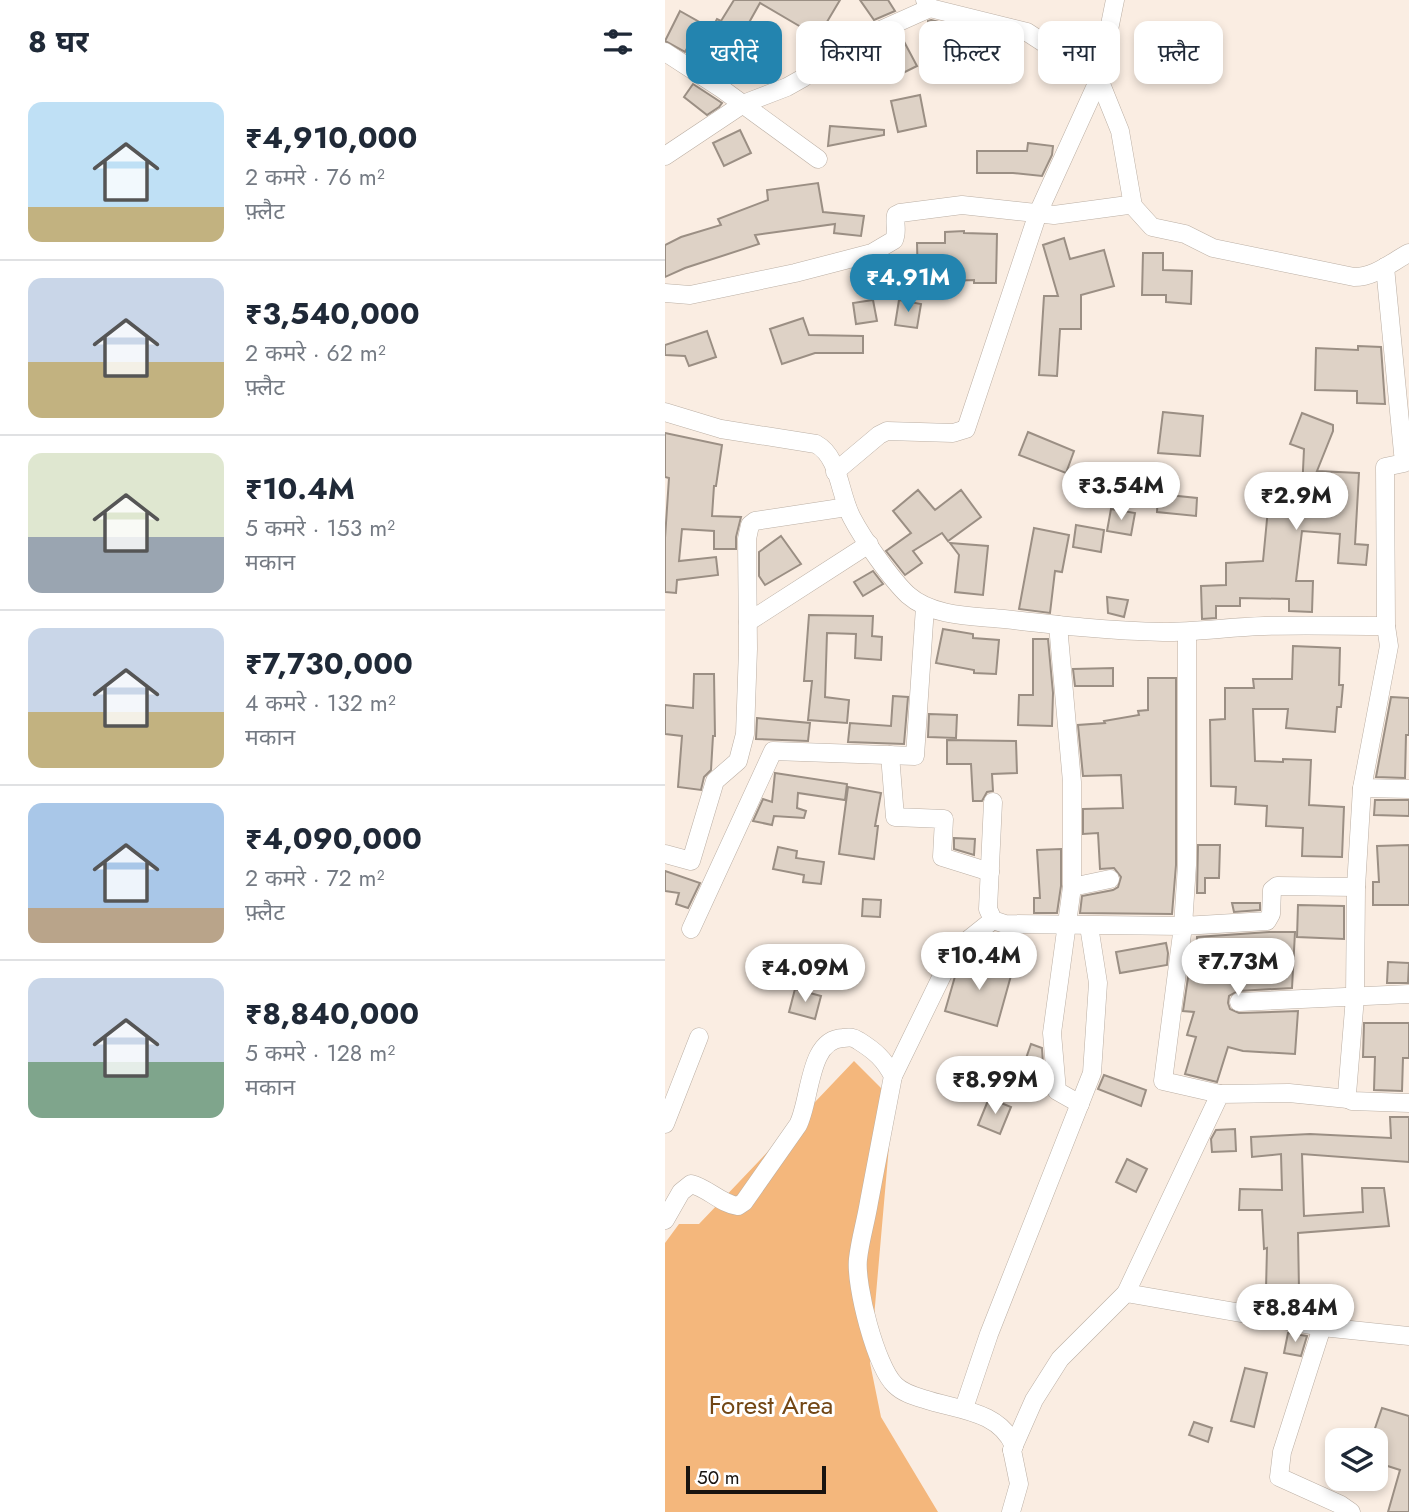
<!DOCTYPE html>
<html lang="hi">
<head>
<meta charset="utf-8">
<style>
  body { margin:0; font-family:Jost,"Noto Sans Devanagari",sans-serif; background:#f2f2f3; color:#1f2937; height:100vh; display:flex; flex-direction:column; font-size:26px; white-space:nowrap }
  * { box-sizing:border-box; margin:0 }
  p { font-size:23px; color:#747a83 }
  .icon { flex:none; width:38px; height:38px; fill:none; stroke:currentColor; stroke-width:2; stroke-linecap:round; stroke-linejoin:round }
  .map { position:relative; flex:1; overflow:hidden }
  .side { display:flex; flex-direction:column; background:#fff; width:665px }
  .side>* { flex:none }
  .banner { position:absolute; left:21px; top:21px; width:618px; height:63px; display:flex; gap:14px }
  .tools { position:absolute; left:660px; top:1428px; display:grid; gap:14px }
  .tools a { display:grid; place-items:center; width:63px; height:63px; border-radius:14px; background:#fff; box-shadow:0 4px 10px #0003; font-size:35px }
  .scale { position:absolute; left:21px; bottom:18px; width:140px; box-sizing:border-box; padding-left:7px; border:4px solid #18130f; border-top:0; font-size:19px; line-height:24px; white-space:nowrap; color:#18130f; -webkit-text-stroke:5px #fff; paint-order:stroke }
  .price { position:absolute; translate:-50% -60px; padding:0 16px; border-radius:24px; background:#fff; color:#222; font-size:23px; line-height:46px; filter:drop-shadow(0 2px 4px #0008) }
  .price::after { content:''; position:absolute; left:50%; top:42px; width:21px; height:16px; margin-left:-10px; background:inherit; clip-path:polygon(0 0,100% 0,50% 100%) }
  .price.selected { background:#2384af; color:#fff }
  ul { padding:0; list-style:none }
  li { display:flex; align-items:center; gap:21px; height:175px; padding:0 28px }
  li+li { border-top:2px solid #e0e1e3 }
  li span { display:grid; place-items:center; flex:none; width:196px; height:140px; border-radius:14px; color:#555 }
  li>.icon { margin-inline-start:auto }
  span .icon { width:84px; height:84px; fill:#fffc; stroke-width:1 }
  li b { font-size:30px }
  h2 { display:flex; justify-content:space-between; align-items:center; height:84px; padding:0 28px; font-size:30px }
  .tag { padding:0 24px; border-radius:14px; background:#fff; box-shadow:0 4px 10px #0003; font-size:24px; line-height:63px }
  .tag.selected { background:#2384af; color:#fff }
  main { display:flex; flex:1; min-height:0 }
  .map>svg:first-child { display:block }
</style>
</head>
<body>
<main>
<section class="side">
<h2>8 घर<svg class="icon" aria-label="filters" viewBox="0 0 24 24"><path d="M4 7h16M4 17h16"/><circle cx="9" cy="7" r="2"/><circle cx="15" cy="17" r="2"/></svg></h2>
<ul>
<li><span style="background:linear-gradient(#bfe0f5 75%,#c2b280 0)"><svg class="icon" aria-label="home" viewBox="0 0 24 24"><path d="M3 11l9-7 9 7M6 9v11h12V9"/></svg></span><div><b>₹4,910,000</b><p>2 कमरे · 76 m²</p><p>फ़्लैट</p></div></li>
<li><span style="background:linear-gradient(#c9d6e8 60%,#c2b280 0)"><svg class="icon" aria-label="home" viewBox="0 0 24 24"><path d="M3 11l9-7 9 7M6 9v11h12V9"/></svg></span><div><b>₹3,540,000</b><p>2 कमरे · 62 m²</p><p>फ़्लैट</p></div></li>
<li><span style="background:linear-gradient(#dfe7d0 60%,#9aa5b1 0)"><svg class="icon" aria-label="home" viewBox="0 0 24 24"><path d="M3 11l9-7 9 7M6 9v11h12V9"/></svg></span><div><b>₹10.4M</b><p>5 कमरे · 153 m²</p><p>मकान</p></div></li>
<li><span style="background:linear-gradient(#c9d6e8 60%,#c2b280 0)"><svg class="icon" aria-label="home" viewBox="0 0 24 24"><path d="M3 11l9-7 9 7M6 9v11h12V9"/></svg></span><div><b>₹7,730,000</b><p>4 कमरे · 132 m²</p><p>मकान</p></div></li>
<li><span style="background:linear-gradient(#a9c7e8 75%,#b9a48a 0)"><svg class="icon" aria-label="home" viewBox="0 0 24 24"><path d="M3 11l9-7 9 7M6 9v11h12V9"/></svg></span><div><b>₹4,090,000</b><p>2 कमरे · 72 m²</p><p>फ़्लैट</p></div></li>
<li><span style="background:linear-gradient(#c9d6e8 60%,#7fa58c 0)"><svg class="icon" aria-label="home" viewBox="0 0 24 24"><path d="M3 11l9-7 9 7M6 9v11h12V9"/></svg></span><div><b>₹8,840,000</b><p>5 कमरे · 128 m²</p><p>मकान</p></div></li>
</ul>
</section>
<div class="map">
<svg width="744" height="1512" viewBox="0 0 744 1512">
  <rect width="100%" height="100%" fill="#faede2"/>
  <polygon fill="#f4b77c" points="189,1061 228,1100 205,1363 216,1417 273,1512 0,1512 0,1243 14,1224 34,1224"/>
  <g fill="#ded2c6" stroke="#9b8f84" stroke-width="2">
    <polygon points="69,0 175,0 153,37 95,3 67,53 41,39 52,19 56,21"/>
    <polygon points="195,0 223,0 230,11 209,20"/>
    <polygon points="15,11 36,23 20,52 0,41"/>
    <polygon points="266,20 278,23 278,45 263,45 263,21"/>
    <polygon points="235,34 252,66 226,79 210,45"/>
    <polygon points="28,84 57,103 54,107 42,115 19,97"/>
    <polygon points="255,95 261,126 233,132 226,101"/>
    <polygon points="165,126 219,130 219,135 163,146"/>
    <polygon points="75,130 86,153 59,166 48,143"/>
    <polygon points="363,143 388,146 387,155 377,176 348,173 312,173 312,151 362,151"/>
    <polygon points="153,183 158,212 199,216 196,236 169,233 170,224 90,235 94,244 20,268 0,277 0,245 16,237 56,225 53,219 103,200 102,190"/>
    <polygon points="299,231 299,233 332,234 331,283 309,283 309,280 253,282 252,243 280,243 280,232"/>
    <polygon points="399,238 405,259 439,250 449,286 416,295 416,329 395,329 392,376 374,375 379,296 393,296 378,245"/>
    <polygon points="478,253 498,253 498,270 527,271 526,304 501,302 501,295 477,295"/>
    <polygon points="208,300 212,321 191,324 188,303"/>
    <polygon points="234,300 256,304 252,328 230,325"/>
    <polygon points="138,318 144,335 198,336 198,353 150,353 117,364 105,329"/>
    <polygon points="42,331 51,357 24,366 20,356 0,355 0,345"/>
    <polygon points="693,346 716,347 720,404 692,403 692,391 650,390 651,348 693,350"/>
    <polygon points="498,412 538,416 535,456 493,453"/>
    <polygon points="637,413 668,425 668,431 652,471 694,473 690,544 703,545 701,565 673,563 675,534 637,531 631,581 648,581 647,612 624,611 624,599 575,598 575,606 551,606 551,618 537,619 536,586 561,585 561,563 598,561 603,509 636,512 639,449 625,444"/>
    <polygon points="363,432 409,451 401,473 354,455"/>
    <polygon points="0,433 57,445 51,486 49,486 47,516 76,517 71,537 71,549 49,549 49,531 17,529 14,561 51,557 53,575 12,580 11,593 0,592 0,538 4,478 0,477"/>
    <polygon points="253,490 270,510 296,490 316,517 283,541 277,533 248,551 257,563 240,575 221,551 246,533 228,511"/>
    <polygon points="493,494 532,498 531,516 492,512"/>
    <polygon points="446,509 470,513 466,535 442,531"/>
    <polygon points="411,525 439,530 436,552 408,547"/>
    <polygon points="369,528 404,535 397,572 390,571 385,613 354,609"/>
    <polygon points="116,536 136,564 100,585 94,576 94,552"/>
    <polygon points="285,543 323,546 318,595 290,592 294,555"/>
    <polygon points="208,571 218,584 198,596 189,582"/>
    <polygon points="442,597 463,600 459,617 443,613"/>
    <polygon points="144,615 208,616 207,636 217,637 216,660 190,658 191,634 162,633 160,697 184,700 182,723 143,720 147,681 139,681"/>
    <polygon points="278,629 308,634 308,638 334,640 331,674 309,673 309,670 271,663"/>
    <polygon points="368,639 383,639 388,693 387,726 353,725 354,695 368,695"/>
    <polygon points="628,646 675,648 674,685 678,685 676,707 672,707 670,732 621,728 623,709 588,709 590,761 618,762 618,759 646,760 644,805 679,807 677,857 637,856 638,828 601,826 602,806 570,804 571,787 546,786 545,720 560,719 560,688 589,688 588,679 627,679"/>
    <polygon points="448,668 448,686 410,686 408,669"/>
    <polygon points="29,674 49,674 50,736 48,736 46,770 39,777 36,790 13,787 17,736 0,734 0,705 28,708"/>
    <polygon points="483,678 511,678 511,865 507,914 415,913 417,896 448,890 453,887 456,877 449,868 435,869 433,833 418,834 418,809 458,808 456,775 418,776 413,725 440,723 439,721 474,715 473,711 483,710"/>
    <polygon points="228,696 243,697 239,744 183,742 185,723 226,726"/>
    <polygon points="726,697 744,698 744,735 741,735 740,778 711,777"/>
    <polygon points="264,714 292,715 291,738 263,737"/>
    <polygon points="92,718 145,723 143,741 91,739"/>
    <polygon points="282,740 351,741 352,773 327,774 328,791 322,792 317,801 308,801 306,764 282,764"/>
    <polygon points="110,773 182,784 180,800 133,793 132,808 141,811 139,818 109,816 107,825 88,821 98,799 107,802"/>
    <polygon points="183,787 216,793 210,826 213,826 209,859 174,854"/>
    <polygon points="710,800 744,800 744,816 709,815"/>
    <polygon points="289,838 310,839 309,855 289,849"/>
    <polygon points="533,845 555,845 554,878 540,878 540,893 532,893"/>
    <polygon points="744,845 744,905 708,905 708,882 714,882 712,846"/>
    <polygon points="113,847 132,851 131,858 159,862 156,884 138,882 139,875 108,869"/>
    <polygon points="396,849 396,886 392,913 369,913 369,898 375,898 372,850"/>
    <polygon points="0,871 35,883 23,908 11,904 14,893 0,891"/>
    <polygon points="198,899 216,900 215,917 197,916"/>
    <polygon points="567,903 595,903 595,910 569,912"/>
    <polygon points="633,905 679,906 679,939 632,937"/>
    <polygon points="604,932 630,932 627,988 573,991 564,996 563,1003 565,1009 574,1013 633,1011 630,1054 578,1051 563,1047 552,1082 520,1074 531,1037 522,1035 529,1012 518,1011 525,964 531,964 532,937"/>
    <polygon points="501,943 503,953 502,965 455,973 451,952"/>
    <polygon points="298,958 347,972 332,1026 280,1011 291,973"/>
    <polygon points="723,962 744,963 743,983 722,983"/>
    <polygon points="130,989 156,996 150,1019 124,1012"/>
    <polygon points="699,1023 744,1023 744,1058 738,1058 737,1091 709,1090 710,1057 698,1057"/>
    <polygon points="366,1044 377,1048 378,1064 375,1073 358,1067"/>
    <polygon points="439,1075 481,1090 476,1106 433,1089"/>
    <polygon points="324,1098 346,1107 335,1134 313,1125"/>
    <polygon points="725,1117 744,1117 744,1162 637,1154 639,1216 698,1212 697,1188 719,1188 724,1226 633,1233 634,1290 601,1289 602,1248 599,1249 597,1210 574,1210 575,1189 617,1190 616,1154 587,1157 586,1137 645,1134 726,1138"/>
    <polygon points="570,1129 571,1151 547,1152 546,1139 551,1130"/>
    <polygon points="462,1159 482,1169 471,1192 451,1182"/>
    <polygon points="623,1333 642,1336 636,1356 619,1353"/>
    <polygon points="580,1368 602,1373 589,1427 566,1421"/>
    <polygon points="717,1408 744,1416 744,1512 723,1512 735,1470 710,1462 710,1440 706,1440"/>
    <polygon points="529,1422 547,1428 543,1442 524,1435"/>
  </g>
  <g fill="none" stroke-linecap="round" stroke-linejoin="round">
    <defs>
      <g id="street">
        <polyline points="265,8 362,32 434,79 455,131 468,206"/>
        <polyline points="0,52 57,89 153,159"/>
        <polyline points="0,156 78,104 122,87 138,78 180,46 265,8 260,0"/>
        <polyline points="720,267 739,463 720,467 721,626 724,646 697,788 691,887 690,997 682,1094 683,1099 687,1101 744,1103"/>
        <path d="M0,293L25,295L130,273L207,253L229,240C233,231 229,224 231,215L235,213L297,205L389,215L463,205L468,206L487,227L520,234L548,248L689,277C710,277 725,263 744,253"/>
        <path d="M0,412L56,429L151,444C175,457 174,494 187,518C198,539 226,579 243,595C268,617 308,616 339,619C392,625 445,631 498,632C532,632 565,627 599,626C639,625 680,626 721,626"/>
        <polyline points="170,472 214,435 222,431 288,433 301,429 373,213 434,79 450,0"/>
        <polyline points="83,622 204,544"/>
        <polyline points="393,625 407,782 407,887 445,879"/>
        <polyline points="522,632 522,865 518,926 602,921 606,914 607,890 612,886 691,887"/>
        <polyline points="225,755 230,817 279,819 277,857 325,872"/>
        <polyline points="697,788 744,789"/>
        <polyline points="328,802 323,909 328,920 340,924 518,926 498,1081 555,1094"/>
        <polyline points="0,854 26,861 50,781 73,761 80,734 83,649 82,539 85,525 90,521 182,507"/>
        <polyline points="407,887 387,1033 392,1091 415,1104"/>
        <polyline points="26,929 108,751 250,756 260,607"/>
        <polyline points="574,1002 744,994"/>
        <polyline points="228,1076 289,951 328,920"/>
        <polyline points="0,1124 34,1037"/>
        <path d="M0,1220L16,1192L26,1184C43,1188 56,1204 73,1206L79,1202L133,1125C146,1100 143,1039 178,1038C185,1037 188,1037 194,1041C210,1051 219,1059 228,1076C220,1118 212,1160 204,1202C201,1221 195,1240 193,1259C190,1285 211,1367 230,1385C238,1393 249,1396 259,1399C291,1410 334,1410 349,1446L347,1450L354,1484L346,1512"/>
        <polyline points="461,1293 555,1094 624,1093 683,1099"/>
        <polyline points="657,1327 617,1452 614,1477 676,1505 686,1512"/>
        <polyline points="299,1408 324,1334 427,1073 433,983 424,926"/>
        <polyline points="347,1450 369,1400 395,1359 461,1293 657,1327 744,1336"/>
      </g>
    </defs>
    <use href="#street" stroke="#bbafa4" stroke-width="19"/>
    <use href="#street" stroke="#fff" stroke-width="18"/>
  </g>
  <g text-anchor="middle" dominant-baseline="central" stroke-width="6" stroke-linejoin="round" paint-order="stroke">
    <g font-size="26" fill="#724614" stroke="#fff">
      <text x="106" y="1405">Forest Area</text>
    </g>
  </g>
</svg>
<div class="tools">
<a><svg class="icon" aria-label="layers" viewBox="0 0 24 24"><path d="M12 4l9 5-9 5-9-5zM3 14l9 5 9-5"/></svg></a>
</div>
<div class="scale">50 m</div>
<b class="price selected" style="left:243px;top:314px">₹4.91M</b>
<b class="price" style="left:456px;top:522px">₹3.54M</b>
<b class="price" style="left:631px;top:532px">₹2.9M</b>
<b class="price" style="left:314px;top:992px">₹10.4M</b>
<b class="price" style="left:573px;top:998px">₹7.73M</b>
<b class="price" style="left:140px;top:1004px">₹4.09M</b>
<b class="price" style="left:330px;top:1116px">₹8.99M</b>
<b class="price" style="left:630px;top:1344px">₹8.84M</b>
<div class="banner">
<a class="tag selected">खरीदें</a>
<a class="tag">किराया</a>
<a class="tag">फ़िल्टर</a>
<a class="tag">नया</a>
<a class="tag">फ़्लैट</a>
</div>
</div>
</main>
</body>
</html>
